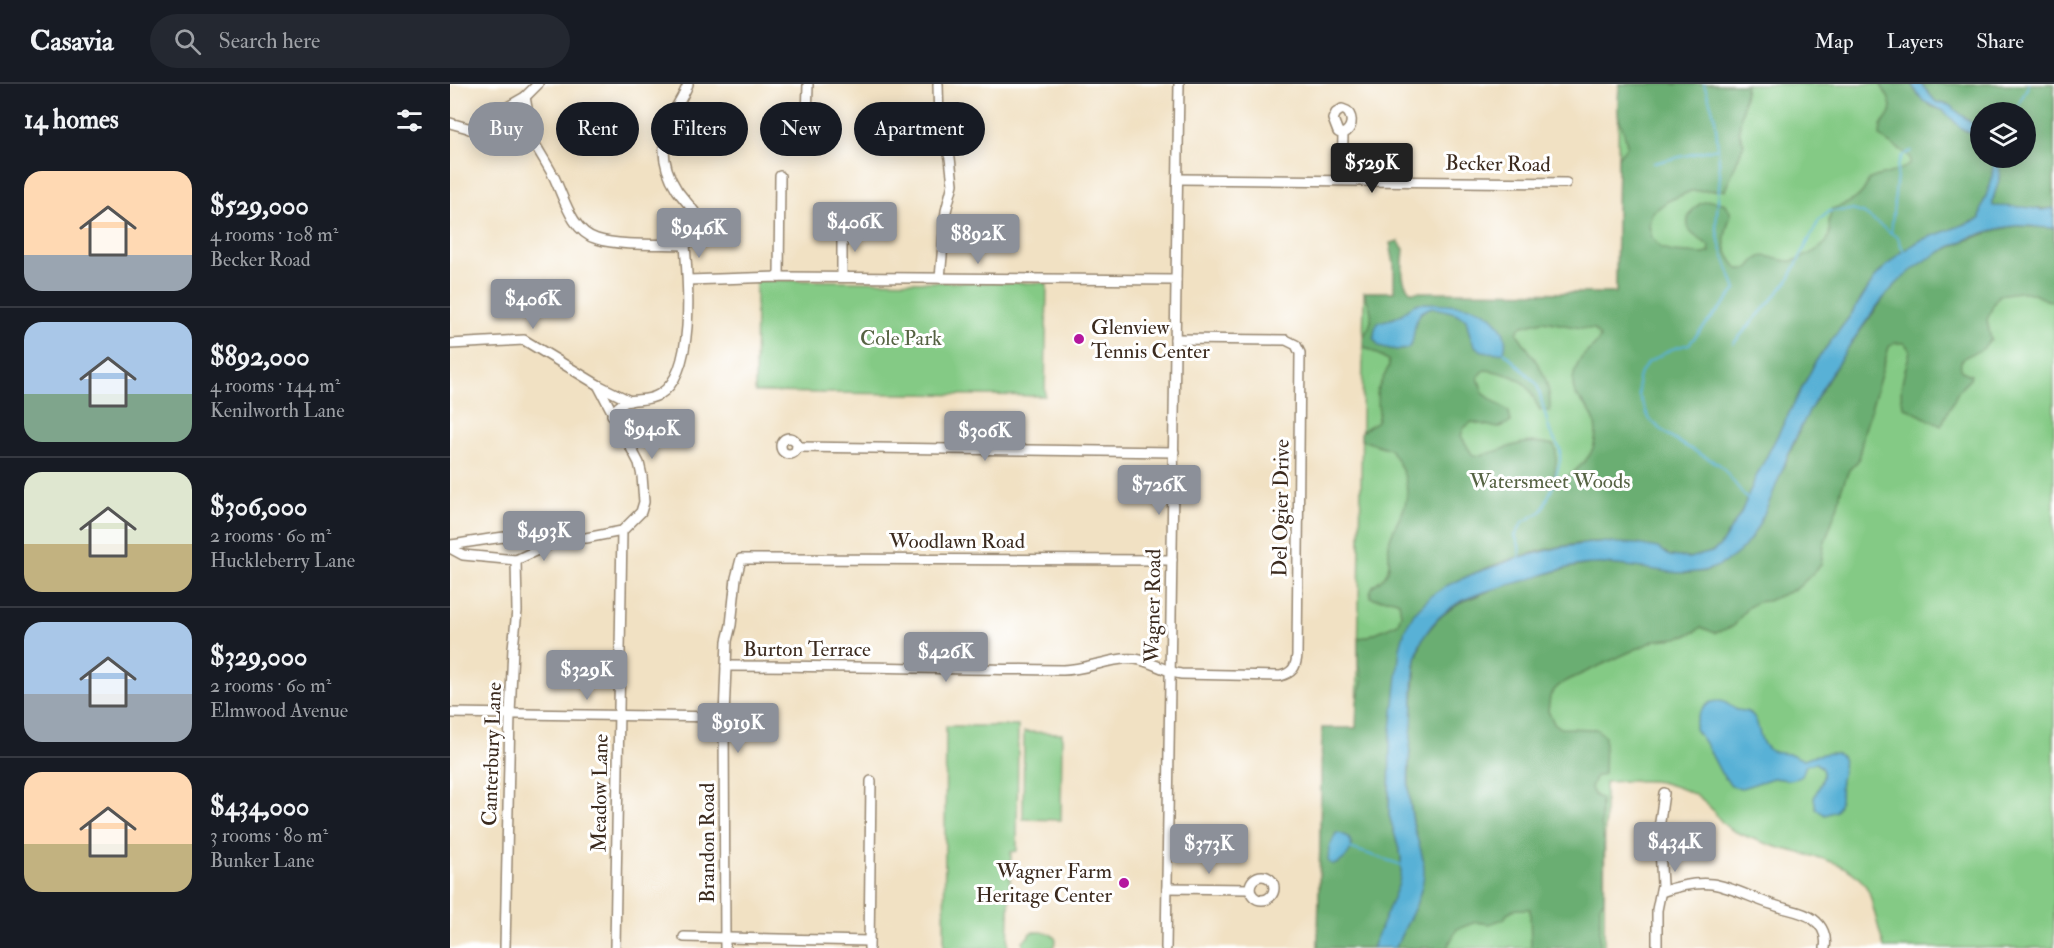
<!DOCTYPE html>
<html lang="en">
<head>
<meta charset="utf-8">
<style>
  body { margin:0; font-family:"IM FELL Double Pica",serif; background:#242831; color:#f1f3f6; height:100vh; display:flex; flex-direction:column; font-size:22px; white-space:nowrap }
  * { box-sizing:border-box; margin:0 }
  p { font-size:20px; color:#9ea1a6 }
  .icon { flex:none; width:33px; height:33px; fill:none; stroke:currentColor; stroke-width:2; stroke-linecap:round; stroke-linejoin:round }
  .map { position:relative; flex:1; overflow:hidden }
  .sheet { display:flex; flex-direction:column; background:#171b24; width:450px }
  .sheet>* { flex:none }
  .hud { position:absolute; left:18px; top:18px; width:570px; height:54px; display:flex; gap:12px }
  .controls { position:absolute; left:1520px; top:18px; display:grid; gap:12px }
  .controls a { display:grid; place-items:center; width:66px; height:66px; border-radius:50%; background:#171b24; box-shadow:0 3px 15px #0003; font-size:30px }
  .price { position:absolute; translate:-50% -51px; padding:0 14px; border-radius:6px; background:#8c9099; color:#fff; font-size:20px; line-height:39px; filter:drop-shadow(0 2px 3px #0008) }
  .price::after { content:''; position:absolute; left:50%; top:36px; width:18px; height:14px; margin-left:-9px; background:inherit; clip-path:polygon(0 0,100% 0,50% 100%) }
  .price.current { background:#222; color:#fff }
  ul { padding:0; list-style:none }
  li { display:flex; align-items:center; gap:18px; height:150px; padding:0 24px }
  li+li { border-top:2px solid #363941 }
  li span { display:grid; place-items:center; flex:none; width:168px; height:120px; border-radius:18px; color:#555 }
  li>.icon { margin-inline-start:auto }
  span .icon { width:72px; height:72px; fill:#fffc; stroke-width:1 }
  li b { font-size:26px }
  h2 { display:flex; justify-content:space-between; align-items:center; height:72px; padding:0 24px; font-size:26px }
  .pill { padding:0 21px; border-radius:27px; background:#171b24; box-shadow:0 3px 15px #0003; font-size:21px; line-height:54px }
  .pill.current { background:#8c9099; color:#fff }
  header { display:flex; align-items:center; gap:36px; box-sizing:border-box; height:84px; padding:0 30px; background:#171b24; border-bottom:2px solid #363941 }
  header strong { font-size:28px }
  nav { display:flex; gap:33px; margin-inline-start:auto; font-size:21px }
  .search { width:420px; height:54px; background:#242831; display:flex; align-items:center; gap:15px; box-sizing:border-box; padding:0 21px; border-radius:33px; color:#9ea1a6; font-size:22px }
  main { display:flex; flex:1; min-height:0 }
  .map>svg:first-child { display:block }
</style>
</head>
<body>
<header>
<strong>Casavia</strong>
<div class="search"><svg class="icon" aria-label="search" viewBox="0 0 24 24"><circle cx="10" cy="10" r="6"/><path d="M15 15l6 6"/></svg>Search here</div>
<nav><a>Map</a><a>Layers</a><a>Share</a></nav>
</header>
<main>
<section class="sheet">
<h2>14 homes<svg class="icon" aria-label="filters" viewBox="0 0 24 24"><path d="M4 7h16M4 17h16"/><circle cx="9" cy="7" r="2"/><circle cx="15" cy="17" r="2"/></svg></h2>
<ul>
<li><span style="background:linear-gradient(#ffd9b3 70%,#9aa5b1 0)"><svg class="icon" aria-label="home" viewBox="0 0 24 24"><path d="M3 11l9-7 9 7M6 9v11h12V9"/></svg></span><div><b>$529,000</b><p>4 rooms · 108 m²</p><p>Becker Road</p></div></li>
<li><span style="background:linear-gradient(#a9c7e8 60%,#7fa58c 0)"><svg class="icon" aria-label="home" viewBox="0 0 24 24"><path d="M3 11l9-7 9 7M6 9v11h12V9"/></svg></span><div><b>$892,000</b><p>4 rooms · 144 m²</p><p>Kenilworth Lane</p></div></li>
<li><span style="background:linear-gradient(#dfe7d0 60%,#c2b280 0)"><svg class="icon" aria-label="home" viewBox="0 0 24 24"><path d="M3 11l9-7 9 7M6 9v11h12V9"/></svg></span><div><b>$306,000</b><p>2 rooms · 60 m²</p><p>Huckleberry Lane</p></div></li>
<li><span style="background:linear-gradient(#a9c7e8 60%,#9aa5b1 0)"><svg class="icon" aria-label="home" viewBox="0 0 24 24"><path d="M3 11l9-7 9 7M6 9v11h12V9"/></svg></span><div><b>$329,000</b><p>2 rooms · 60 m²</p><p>Elmwood Avenue</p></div></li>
<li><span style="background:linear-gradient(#ffd9b3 60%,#c2b280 0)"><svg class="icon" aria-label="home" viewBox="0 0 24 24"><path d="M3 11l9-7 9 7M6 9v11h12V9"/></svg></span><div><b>$434,000</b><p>3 rooms · 80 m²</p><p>Bunker Lane</p></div></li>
</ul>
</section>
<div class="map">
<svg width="1604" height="864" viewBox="0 0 1604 864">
  <rect width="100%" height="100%" fill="#fff"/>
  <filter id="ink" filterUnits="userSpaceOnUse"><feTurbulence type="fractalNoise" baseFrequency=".0167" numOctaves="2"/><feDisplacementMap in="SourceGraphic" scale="12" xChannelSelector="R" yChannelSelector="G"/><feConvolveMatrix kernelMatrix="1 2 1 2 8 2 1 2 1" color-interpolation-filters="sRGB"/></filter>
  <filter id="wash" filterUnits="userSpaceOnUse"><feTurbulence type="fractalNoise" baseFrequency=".008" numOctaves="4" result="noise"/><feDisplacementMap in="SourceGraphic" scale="24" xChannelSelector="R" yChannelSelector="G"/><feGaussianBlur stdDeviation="1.35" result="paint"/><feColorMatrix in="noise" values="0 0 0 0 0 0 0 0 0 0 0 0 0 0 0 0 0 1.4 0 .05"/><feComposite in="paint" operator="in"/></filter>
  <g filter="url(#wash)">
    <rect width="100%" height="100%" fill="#f1e1c3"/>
    <g fill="#84ca85" stroke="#607a52" stroke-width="1.5" fill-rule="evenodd">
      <path d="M1169,0H1604V864H1434L1419,808C1401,771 1349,773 1315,759C1303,755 1291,751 1280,745C1270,739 1266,730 1259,722C1249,709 1225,702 1210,698C1193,695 1172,698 1155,698L1154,864H868L872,644H907L914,208L1166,209ZM1530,28H1575V74H1530Z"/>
      <polygon points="306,196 597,199 595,312 305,308"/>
      <polygon points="496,642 568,642 567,767 561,768 558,864 494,864"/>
      <polygon points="574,648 612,649 611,736 573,735"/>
      <path d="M583,848C592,848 602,847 606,856L603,864H573V857L578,853L580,849Z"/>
    </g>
    <g fill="#6bae72" stroke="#536c48" stroke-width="1.5" fill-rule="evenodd">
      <path d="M1169,0H1296L1289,47L1294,60L1275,106L1241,107L1218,117L1202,129L1199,141L1202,154L1211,164L1222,168L1254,170L1260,168L1259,162C1254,157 1244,153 1240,147C1232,134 1247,116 1261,117C1266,117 1271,119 1276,120L1281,130C1273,154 1270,164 1288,185H1298C1313,162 1320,177 1340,177C1348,177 1373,164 1377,157C1381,150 1379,146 1379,139C1379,134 1381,129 1382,125C1399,119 1414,114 1418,96C1432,89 1448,90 1460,80V74C1452,64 1440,62 1430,52L1431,41C1447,26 1441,16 1430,0H1461L1466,8L1481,22L1494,27L1511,44L1530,55V74H1544L1541,99L1532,122L1530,135L1471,156L1451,168L1426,192L1400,232L1366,277L1305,395L1291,429L1270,462L1262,468L1239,474L1220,472L1215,468C1193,465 1172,460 1150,458C1143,457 1135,459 1127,460C1077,467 1022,485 980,513L940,655L939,730L951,772V789L949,802L922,864H868L872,644H906L907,618L912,598L911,589L908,581V554L916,553L948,539L951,530L949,518C940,513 930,517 920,513C920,496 932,500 937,488C941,480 938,468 939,460C941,445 951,435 955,421C961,399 952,383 940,365L911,356V348L927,337L929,329L927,307L939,282L938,276L913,262C913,252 914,251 919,243C925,231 918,219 914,208H944V180L940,159L948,157L954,165C953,181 949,196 961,208L1166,209L1168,73L1177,62C1176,52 1172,44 1169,34C1166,25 1169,10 1169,0ZM1092,237C1110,239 1126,245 1144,245L1150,253C1146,263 1142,263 1135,270C1128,276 1123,290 1123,299C1123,313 1132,316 1139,326C1150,342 1147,364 1135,377C1127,385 1120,393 1109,396L1104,391C1105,382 1109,370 1104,361C1067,351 1055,370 1023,372L1011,352L1014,344L1022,338L1048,344L1061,338L1059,328L1033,309L1028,293L1035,286C1051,288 1073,293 1081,308C1084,314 1086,320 1090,326L1100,327C1101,290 1085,277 1067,249L1070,243Z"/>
      <path d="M1471,0H1604V124C1585,127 1565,121 1545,124L1542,120L1549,94V74H1575V28H1530V46L1499,21L1486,18Z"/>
      <path d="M1566,142L1604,144V217C1594,218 1590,212 1581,209C1572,206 1559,209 1550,211L1545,217L1537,236L1541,256C1540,256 1535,263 1534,264C1524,271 1505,271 1512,287L1521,291L1520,295L1509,306L1491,342L1454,323C1446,306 1457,284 1460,266L1454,259H1444L1439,263L1414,349L1408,377L1399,386L1391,406L1388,421L1374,460L1371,481L1350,502L1339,508L1317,517L1307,518L1297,524L1284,542L1265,549L1251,543L1245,548L1227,554L1206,556L1114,598L1106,604L1100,612L1098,627L1104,639L1111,644L1146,645L1155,652L1154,690L1145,693L1141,704L1144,711L1151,715V740L1154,758V816L1150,821V864H1081L1080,825C1067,825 1060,823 1054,835L1039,840L1026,838L1007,845L997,864H945L966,821L972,803L971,769L964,743L959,710V681L966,576L973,553L989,534L1009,519L1044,505L1118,484L1145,479L1167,480L1237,489L1258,487L1307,444L1355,334L1393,271L1436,211L1456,190L1482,172L1512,158L1546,146Z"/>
    </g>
    <g fill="#59b1d6" stroke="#4a6e7a" stroke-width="1.5">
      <polygon points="1461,0 1471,0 1486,18 1499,21 1530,46 1530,55 1511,44 1494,27 1473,17"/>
      <path d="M1544,74H1549C1550,80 1550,87 1549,94C1549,103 1541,113 1543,122L1574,123L1593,126L1604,124V144C1591,144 1577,141 1564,142C1529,146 1481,169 1455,192C1437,207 1424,226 1411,245C1384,283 1360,322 1341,364C1329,392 1313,442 1294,463C1250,510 1201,478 1146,480C1122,480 1097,490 1074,497C1052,503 1028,508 1008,519C995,527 983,538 975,551C960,572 964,616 962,641C960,664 957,687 959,710C960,721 962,733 964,744C968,758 975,774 974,789C972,816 956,840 945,864H922L948,802L951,789V772L939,731L940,655L950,564L955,545L964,529L980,513L998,501L1025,489L1068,474L1111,463L1148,458L1187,460L1208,464L1220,472L1239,474L1262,468L1270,462L1291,429L1305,395L1366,277L1400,232L1426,192L1451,168L1471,156L1530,135L1532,122L1541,99Z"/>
      <path d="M969,219C982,219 1020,220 1031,226C1047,233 1060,251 1054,268C1024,272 1022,261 1016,235L1005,229L982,223C978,225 973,226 970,230C956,250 976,276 929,262L924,255C924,231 934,240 949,232C957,227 958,222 969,219Z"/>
      <path d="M1261,618C1277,615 1275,620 1287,626C1291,627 1295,626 1300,629C1311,636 1307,656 1318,665C1325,670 1333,669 1341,670C1345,672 1349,675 1354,675C1354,675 1362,672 1362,672C1388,667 1398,665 1391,696C1389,707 1393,718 1386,727L1375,731L1366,725L1364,714C1368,702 1382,688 1365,679L1356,681L1352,692L1348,694L1340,696L1323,694L1292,704L1285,703L1281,701L1271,689L1257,662L1245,645C1245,633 1251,624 1261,618Z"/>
      <path d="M886,749C910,751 903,775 883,781L878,777L879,764Z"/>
    </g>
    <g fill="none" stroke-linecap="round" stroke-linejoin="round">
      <g stroke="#59b1d6" stroke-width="2">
        <polyline points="1254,0 1265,33 1268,64"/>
        <polyline points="1565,28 1579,0"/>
        <polyline points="1204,79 1268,64 1270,91 1266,141 1270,161 1286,206 1239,260 1222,265 1197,279 1188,294 1189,312 1200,336 1223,355 1270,381 1298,416"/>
        <polyline points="1441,149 1448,81 1452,72 1461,67"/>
        <polyline points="1283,260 1338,197 1369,136 1380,127 1402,126 1413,129 1448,154 1454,168"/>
        <polyline points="1054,268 1087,300 1100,348 1110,365 1110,377 1103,402 1092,427 1073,438 1065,452 1069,461 1070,475"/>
        <polyline points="900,764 952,781"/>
      </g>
    </g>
  </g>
  <g filter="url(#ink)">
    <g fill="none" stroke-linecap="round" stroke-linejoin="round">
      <defs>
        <g id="minor">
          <polyline points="488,0 489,40 500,74 503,100 496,127 490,194"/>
          <polyline points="75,13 83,57"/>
          <polyline points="357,37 358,0"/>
          <path d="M0,39L32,48L83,57C90,69 97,80 104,93C114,114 122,148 147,155C169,162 211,160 235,161"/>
          <polyline points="19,45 75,13 88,0"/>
          <polyline points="728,95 1116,99"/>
          <path d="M892,96L893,50C902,45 904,35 897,27L892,25L886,29L883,35L888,48L893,50"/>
          <polyline points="392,144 392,193"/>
          <polyline points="329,193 330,92"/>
          <polyline points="238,196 329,193 726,196"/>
          <polyline points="0,260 74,256 148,301 180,317"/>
          <path d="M162,331C177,307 191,322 210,310C246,289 238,197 235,161L246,153L250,136C243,124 234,116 227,106C212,83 210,58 221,33C226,22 234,12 238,0"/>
          <circle cx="339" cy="362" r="8"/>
          <polyline points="347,363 724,368"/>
          <path d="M0,461C40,456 71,446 111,455"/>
          <polyline points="0,464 13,471 66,476 111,455 136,454 172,447 191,428 194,418 192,392 189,379 148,301"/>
          <path d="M276,582C389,582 501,585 613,586C638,586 659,573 685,575C702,577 715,588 731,590L830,592C842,589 846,584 847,571L850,269L846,261L836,256L725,255"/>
          <polyline points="0,629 274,633"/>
          <circle cx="812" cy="804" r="12"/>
          <polyline points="717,804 800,805"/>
          <path d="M1211,808C1228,802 1244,798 1262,800C1283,803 1303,815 1324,821C1336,826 1353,827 1363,835C1373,842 1377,853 1375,864"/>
          <polyline points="234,853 419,857"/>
          <polyline points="55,864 60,630 63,564 67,527 66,476"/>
          <polyline points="165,864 172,447"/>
          <polyline points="275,864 274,633 277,557 281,541 286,494 291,475 722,476"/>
          <polyline points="419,864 421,697"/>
          <polyline points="716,864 729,0"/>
          <polyline points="1207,864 1207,826 1212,801 1209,745 1214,709"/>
        </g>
      </defs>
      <use href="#minor" stroke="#968670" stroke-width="12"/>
      <use href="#minor" stroke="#fff" stroke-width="9"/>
    </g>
  </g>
  <g fill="#b5179e" stroke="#fff" stroke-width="2">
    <circle cx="629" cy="255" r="6"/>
    <circle cx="674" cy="799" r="6"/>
  </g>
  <g text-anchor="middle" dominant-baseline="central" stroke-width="6" stroke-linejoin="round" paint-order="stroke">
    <g font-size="21" fill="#3b2a1e" stroke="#fff">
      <text transform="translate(1048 80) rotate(1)">Becker Road</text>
      <text transform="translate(831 424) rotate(-89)">Del Ogier Drive</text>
      <text x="507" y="457">Woodlawn Road</text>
      <text transform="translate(703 522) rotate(-89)">Wagner Road</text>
      <text x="357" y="565">Burton Terrace</text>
      <text transform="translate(42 670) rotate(-88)">Canterbury Lane</text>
      <text transform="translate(150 709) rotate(-89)">Meadow Lane</text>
      <text transform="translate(257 759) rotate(-90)">Brandon Road</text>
    </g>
    <g font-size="21" fill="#3b2a1e" stroke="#fff" text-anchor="start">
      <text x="641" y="243">Glenview<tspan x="641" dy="24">Tennis Center</tspan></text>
      <text x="662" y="787" text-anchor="end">Wagner Farm<tspan x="662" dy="24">Heritage Center</tspan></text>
    </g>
    <g font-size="21" fill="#556242" stroke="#fff">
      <text x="451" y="254">Cole Park</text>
      <text x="1100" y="397">Watersmeet Woods</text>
    </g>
  </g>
</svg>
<div class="controls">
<a><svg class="icon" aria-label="layers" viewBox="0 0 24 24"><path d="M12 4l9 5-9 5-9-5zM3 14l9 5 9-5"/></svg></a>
</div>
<b class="price current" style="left:922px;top:110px">$529K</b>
<b class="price" style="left:405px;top:169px">$406K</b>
<b class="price" style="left:249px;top:175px">$946K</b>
<b class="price" style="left:528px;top:181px">$892K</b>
<b class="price" style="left:83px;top:246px">$406K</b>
<b class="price" style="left:202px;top:376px">$940K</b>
<b class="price" style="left:535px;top:378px">$306K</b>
<b class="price" style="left:709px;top:432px">$726K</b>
<b class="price" style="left:94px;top:478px">$493K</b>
<b class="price" style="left:496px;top:599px">$426K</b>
<b class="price" style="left:137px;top:617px">$329K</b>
<b class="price" style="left:288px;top:670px">$919K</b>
<b class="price" style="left:1225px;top:789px">$434K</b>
<b class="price" style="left:759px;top:791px">$373K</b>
<div class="hud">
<a class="pill current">Buy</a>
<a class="pill">Rent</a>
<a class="pill">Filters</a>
<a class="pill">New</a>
<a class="pill">Apartment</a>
</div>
</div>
</main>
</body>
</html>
